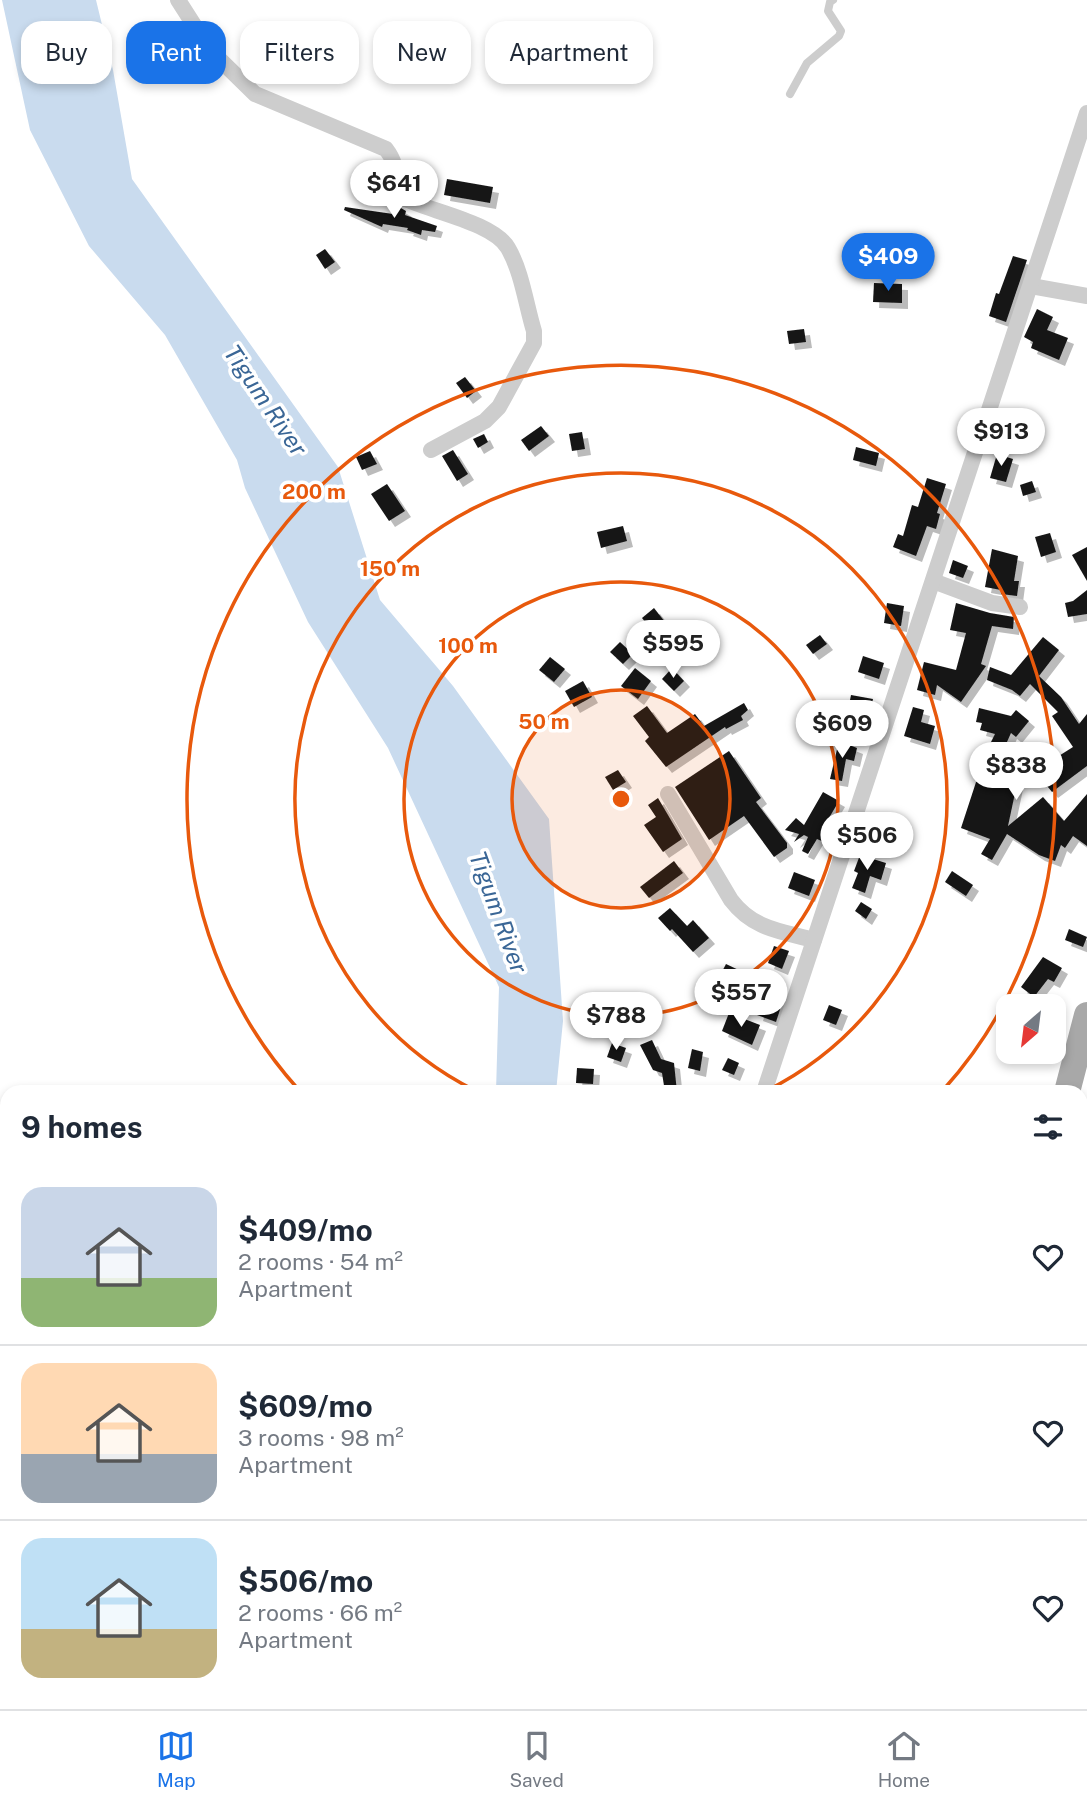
<!DOCTYPE html>
<html lang="en">
<head>
<meta charset="utf-8">
<style>
  body { margin:0; font-family:"Public Sans",sans-serif; background:#f6f6f7; color:#1f2937; height:100vh; display:flex; flex-direction:column; font-size:26px; white-space:nowrap }
  * { box-sizing:border-box; margin:0 }
  p { font-size:23px; color:#747a83 }
  .icon { flex:none; width:38px; height:38px; fill:none; stroke:currentColor; stroke-width:2; stroke-linecap:round; stroke-linejoin:round }
  .map { position:relative; flex:1; overflow:hidden }
  .sheet { position:absolute; left:0px; top:1085px; width:1088px; height:625px; display:flex; flex-direction:column; background:#fff; border-radius:21px 21px 0 0; box-shadow:0 4px 10px #0003 }
  .sheet>* { flex:none }
  .hud { position:absolute; left:21px; top:21px; width:700px; height:63px; display:flex; gap:14px }
  .needle { width:46px; rotate:208deg }
  .fabs { position:absolute; left:996px; top:994px; display:grid; gap:14px }
  .fabs a { display:grid; place-items:center; width:70px; height:70px; border-radius:14px; background:#fff; box-shadow:0 4px 10px #0003; font-size:35px }
  .price { position:absolute; translate:-50% -60px; padding:0 16px; border-radius:24px; background:#fff; color:#222; font-size:23px; line-height:46px; filter:drop-shadow(0 2px 4px #0008) }
  .price::after { content:''; position:absolute; left:50%; top:42px; width:21px; height:16px; margin-left:-10px; background:inherit; clip-path:polygon(0 0,100% 0,50% 100%) }
  .price.selected { background:#1a73e8; color:#fff }
  ul { padding:0; list-style:none }
  li { display:flex; align-items:center; gap:21px; height:175px; padding:0 21px }
  li+li { border-top:2px solid #e0e1e3 }
  li span { display:grid; place-items:center; flex:none; width:196px; height:140px; border-radius:21px; color:#555 }
  li>.icon { margin-inline-start:auto }
  span .icon { width:84px; height:84px; fill:#fffc; stroke-width:1 }
  li b { font-size:30px }
  h2 { display:flex; justify-content:space-between; align-items:center; height:84px; padding:0 21px; font-size:30px }
  .tag { padding:0 24px; border-radius:21px; background:#fff; box-shadow:0 4px 10px #0003; font-size:24px; line-height:63px }
  .tag.selected { background:#1a73e8; color:#fff }
  .tabs { display:flex; justify-content:space-around; align-items:center; height:98px; border-top:2px solid #e0e1e3; background:#fff; font-size:19px; color:#747a83 }
  .tabs a { display:grid; justify-items:center; gap:4px }
  .tabs .selected { color:#1a73e8 }
  .map>svg:first-child { display:block }
</style>
</head>
<body>
<div class="map">
<svg width="1087" height="1709" viewBox="0 0 1087 1709">
  <defs>
    <filter id="shadow"><feDropShadow dx="6" dy="6" stdDeviation="0" flood-color="#0004"/></filter>
  </defs>
  <rect width="100%" height="100%" fill="#fff"/>
  <g fill="#c9dbee">
    <polygon points="2,0 96,0 113,70 132,179 338,467 380,600 453,686 549,819 563,1021 556,1092 496,1092 499,987 388,748 308,622 245,488 237,460 165,335 89,246 30,130"/>
    <polygon points="226,1703 322,1703 320,1709 224,1709"/>
  </g>
  <g fill="#171717" filter="url(#shadow)">
    <polygon points="447,179 493,187 490,203 444,195"/>
    <polygon points="394,204 406,211 405,215 437,226 435,232 422,230 421,235 407,230 408,228 383,224 382,227 344,210 345,207 393,214"/>
    <polygon points="325,249 335,262 325,269 316,255"/>
    <polygon points="1013,256 1027,260 1006,322 989,316 996,293 999,294"/>
    <polygon points="874,283 902,284 902,303 873,302"/>
    <polygon points="1037,309 1053,317 1047,330 1068,338 1059,360 1031,348 1033,342 1024,337"/>
    <polygon points="804,329 806,342 789,344 787,331"/>
    <polygon points="465,377 476,391 467,398 456,383"/>
    <polygon points="541,426 549,436 529,451 521,440"/>
    <polygon points="582,432 585,449 572,451 569,434"/>
    <polygon points="484,434 488,442 478,448 473,439"/>
    <polygon points="856,447 879,453 876,466 853,460"/>
    <polygon points="453,450 468,474 457,481 442,456"/>
    <polygon points="370,451 377,464 362,470 356,457"/>
    <polygon points="997,454 1013,459 1006,482 990,478"/>
    <polygon points="927,478 946,484 937,513 940,514 936,529 927,526 916,556 893,547 898,534 903,536 912,505 918,507"/>
    <polygon points="1032,481 1036,492 1023,496 1020,485"/>
    <polygon points="387,484 405,511 389,521 371,494"/>
    <polygon points="623,526 627,541 601,548 597,532"/>
    <polygon points="1050,533 1056,552 1041,557 1035,537"/>
    <polygon points="1087,547 1087,581 1072,555"/>
    <polygon points="992,549 1018,556 1014,581 1019,581 1017,596 1001,594 1001,590 985,587"/>
    <polygon points="953,560 968,566 963,578 949,573"/>
    <polygon points="1087,590 1087,614 1068,617 1065,603 1073,601"/>
    <polygon points="887,603 904,606 901,626 884,623"/>
    <polygon points="956,603 990,613 1014,617 1013,629 992,626 981,664 986,666 961,702 937,685 935,695 917,690 924,662 956,670 966,633 950,630"/>
    <polygon points="654,608 665,622 653,632 642,618"/>
    <polygon points="667,635 683,652 668,666 652,649"/>
    <polygon points="820,635 827,644 813,654 806,645"/>
    <polygon points="1043,637 1059,650 1039,676 1061,697 1079,724 1087,714 1087,766 1052,792 1035,771 1073,747 1052,716 1058,712 1030,684 1020,696 1012,690 987,680 990,667 1011,675"/>
    <polygon points="620,642 633,654 623,664 610,652"/>
    <polygon points="863,656 884,663 879,679 858,672"/>
    <polygon points="550,657 565,669 554,682 539,670"/>
    <polygon points="635,668 651,681 638,699 621,686"/>
    <polygon points="672,668 684,681 674,691 662,679"/>
    <polygon points="583,681 592,697 574,707 565,691"/>
    <polygon points="851,695 873,699 864,737 851,734 856,712 848,710"/>
    <polygon points="744,703 748,710 741,716 743,720 726,729 725,727 666,767 645,741 649,737 633,716 647,706 667,733 695,714 704,726"/>
    <polygon points="913,707 924,710 921,722 935,726 930,744 904,736"/>
    <polygon points="979,708 1011,716 1016,710 1029,721 1016,737 1011,733 993,773 1018,779 1008,826 1043,797 1064,821 1087,794 1087,846 1073,836 1065,848 1061,845 1055,861 1039,855 1007,834 992,860 981,854 990,839 961,828 978,776 984,778 989,756 985,754 995,734 980,730 982,723 976,722"/>
    <polygon points="839,741 857,748 854,761 846,759 842,781 830,779"/>
    <polygon points="729,751 761,798 756,802 787,843 787,848 774,857 744,816 709,840 675,787"/>
    <polygon points="618,770 626,782 613,790 605,777"/>
    <polygon points="823,792 839,801 823,828 828,830 824,842 817,839 808,854 802,851 808,837 804,835 794,842 799,834 785,830 796,818 804,825"/>
    <polygon points="658,798 682,839 663,852 644,825 656,817 648,805"/>
    <polygon points="876,813 896,819 890,837 870,829"/>
    <polygon points="860,855 886,863 881,880 870,876 865,893 852,888 858,873 854,871"/>
    <polygon points="674,861 683,873 649,898 640,887"/>
    <polygon points="952,871 973,885 966,896 945,882"/>
    <polygon points="794,872 815,880 809,896 788,888"/>
    <polygon points="861,902 872,909 866,919 855,911"/>
    <polygon points="670,908 687,926 693,920 709,938 693,952 672,929 670,931 658,918"/>
    <polygon points="1069,929 1087,937 1083,947 1065,940"/>
    <polygon points="774,946 789,951 782,969 768,963"/>
    <polygon points="1043,957 1062,968 1054,982 1048,979 1034,997 1021,987"/>
    <polygon points="726,964 745,973 736,991 717,981"/>
    <polygon points="765,990 784,997 776,1022 757,1015"/>
    <polygon points="829,1005 842,1010 836,1025 823,1020"/>
    <polygon points="729,1013 760,1025 752,1045 722,1031"/>
    <polygon points="652,1040 661,1059 674,1063 677,1092 665,1092 662,1073 653,1070 640,1045"/>
    <polygon points="612,1043 626,1048 621,1062 607,1057"/>
    <polygon points="692,1049 703,1052 700,1071 688,1068"/>
    <polygon points="728,1058 739,1063 734,1075 722,1070"/>
    <polygon points="577,1068 594,1069 593,1084 576,1083"/>
  </g>
  <g fill="none" stroke-linecap="round" stroke-linejoin="round">
    <polyline stroke="#cdcdcd" stroke-width="8" points="790,94 807,63 839,36 841,31 828,11 830,2 833,0"/>
    <g stroke="#cdcdcd" stroke-width="16">
      <path d="M178,0L210,50L255,94L386,149C402,170 391,181 401,197C428,211 493,222 508,248C522,272 526,305 534,331V343L499,407L485,421L431,450"/>
      <polyline points="1031,286 1087,296"/>
      <polyline points="933,581 992,603 1020,607"/>
      <path d="M668,794L731,900C753,929 780,931 814,940"/>
      <polyline points="764,1092 1087,113"/>
      <polyline points="561,1709 564,1703"/>
    </g>
    <g stroke="#a8a8a8" stroke-width="26">
      <polyline points="1067,1092 1087,1015"/>
      <polyline points="1082,1155 1087,1130"/>
      <polyline points="898,1709 900,1703"/>
      <polyline points="938,1709 940,1703"/>
    </g>
  </g>
  <circle cx="621" cy="799" r="109" fill="#e8590c" fill-opacity=".12"/>
  <g fill="none" stroke="#e8590c" stroke-width="3.5">
    <circle cx="621" cy="799" r="109"/>
    <circle cx="621" cy="799" r="217"/>
    <path d="M476 1091A326 326 0 1 1 766 1091"/>
    <path d="M298 1089A434 434 0 1 1 944 1089"/>
  </g>
  <g text-anchor="middle" dominant-baseline="central" stroke-width="7" stroke-linejoin="round" paint-order="stroke">
    <g font-size="24" font-style="italic" fill="#3a6696" stroke="#fff">
      <text transform="translate(266 400) rotate(56)">Tigum River</text>
      <text transform="translate(499 912) rotate(70)">Tigum River</text>
    </g>
  </g>
  <circle cx="621" cy="799" r="10" fill="#e8590c" stroke="#fff" stroke-width="3.5"/>
  <g font-size="21" text-anchor="middle" font-weight="bold" fill="#e8590c" stroke="#fff" stroke-width="7" stroke-linejoin="round" paint-order="stroke">
    <text x="314" y="499">200 m</text>
    <text x="390" y="576">150 m</text>
    <text x="468" y="653">100 m</text>
    <text x="544" y="729">50 m</text>
  </g>
</svg>
<div class="fabs">
<a><svg class="needle" viewBox="-14 -14 28 28"><path d="M0-13l5 13h-10z" fill="#e53935"/><path d="M0 13l5-13h-10z" fill="#747a83"/></svg></a>
</div>
<b class="price" style="left:394px;top:220px">$641</b>
<b class="price selected" style="left:888px;top:293px">$409</b>
<b class="price" style="left:1001px;top:468px">$913</b>
<b class="price" style="left:673px;top:680px">$595</b>
<b class="price" style="left:842px;top:760px">$609</b>
<b class="price" style="left:1016px;top:802px">$838</b>
<b class="price" style="left:867px;top:872px">$506</b>
<b class="price" style="left:741px;top:1029px">$557</b>
<b class="price" style="left:616px;top:1052px">$788</b>
<div class="hud">
<a class="tag">Buy</a>
<a class="tag selected">Rent</a>
<a class="tag">Filters</a>
<a class="tag">New</a>
<a class="tag">Apartment</a>
</div>
<section class="sheet">
<h2>9 homes<svg class="icon" aria-label="filters" viewBox="0 0 24 24"><path d="M4 7h16M4 17h16"/><circle cx="9" cy="7" r="2"/><circle cx="15" cy="17" r="2"/></svg></h2>
<ul>
<li><span style="background:linear-gradient(#c9d6e8 65%,#8fb573 0)"><svg class="icon" aria-label="home" viewBox="0 0 24 24"><path d="M3 11l9-7 9 7M6 9v11h12V9"/></svg></span><div><b>$409/mo</b><p>2 rooms · 54 m²</p><p>Apartment</p></div><svg class="icon" aria-label="heart" viewBox="0 0 24 24"><path d="M12 20l-8-8c-3-5 5-10 8-4 3-6 11-1 8 4z"/></svg></li>
<li><span style="background:linear-gradient(#ffd9b3 65%,#9aa5b1 0)"><svg class="icon" aria-label="home" viewBox="0 0 24 24"><path d="M3 11l9-7 9 7M6 9v11h12V9"/></svg></span><div><b>$609/mo</b><p>3 rooms · 98 m²</p><p>Apartment</p></div><svg class="icon" aria-label="heart" viewBox="0 0 24 24"><path d="M12 20l-8-8c-3-5 5-10 8-4 3-6 11-1 8 4z"/></svg></li>
<li><span style="background:linear-gradient(#bfe0f5 65%,#c2b280 0)"><svg class="icon" aria-label="home" viewBox="0 0 24 24"><path d="M3 11l9-7 9 7M6 9v11h12V9"/></svg></span><div><b>$506/mo</b><p>2 rooms · 66 m²</p><p>Apartment</p></div><svg class="icon" aria-label="heart" viewBox="0 0 24 24"><path d="M12 20l-8-8c-3-5 5-10 8-4 3-6 11-1 8 4z"/></svg></li>
</ul>
</section>
</div>
<nav class="tabs">
<a class="selected"><svg class="icon" aria-label="map" viewBox="0 0 24 24"><path d="M3 6l6-2 6 2 6-2v14l-6 2-6-2-6 2zM9 4v14M15 6v14"/></svg>Map</a>
<a><svg class="icon" aria-label="saved" viewBox="0 0 24 24"><path d="M7 4h10v16l-5-4-5 4z"/></svg>Saved</a>
<a><svg class="icon" aria-label="home" viewBox="0 0 24 24"><path d="M3 11l9-7 9 7M6 9v11h12V9"/></svg>Home</a>
</nav>
</body>
</html>
